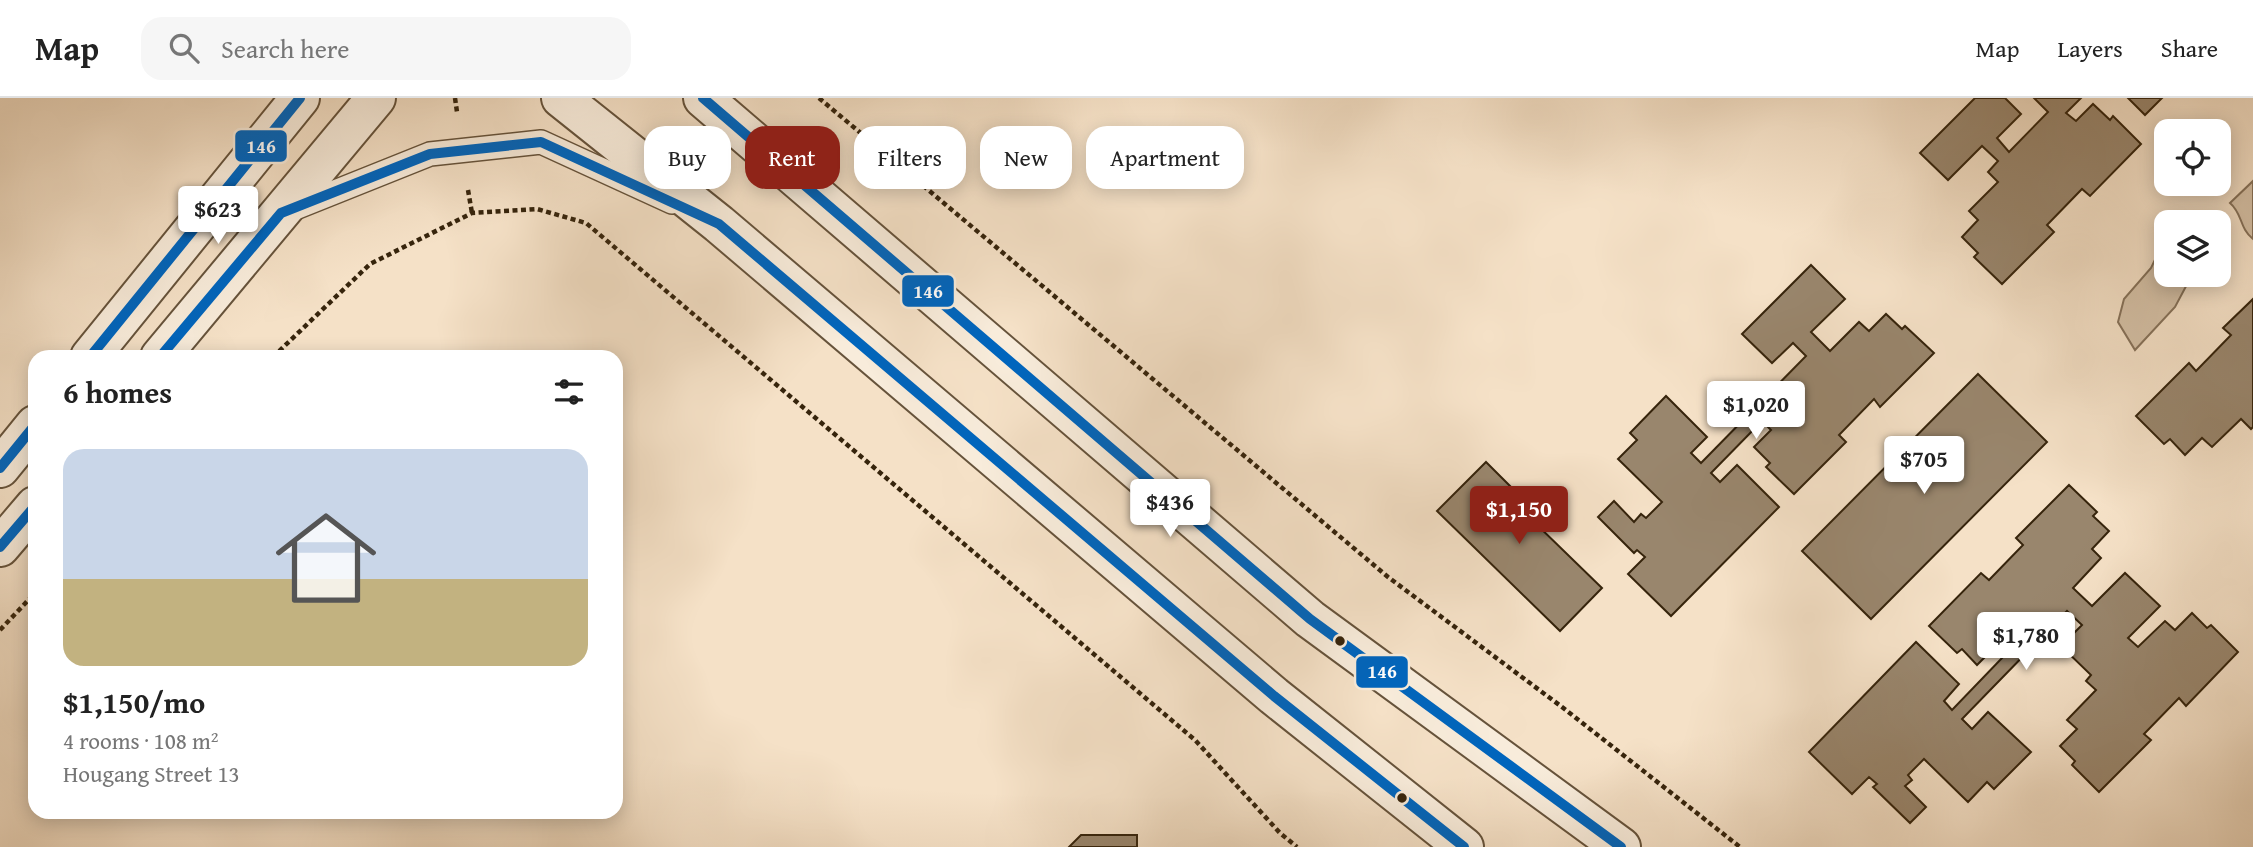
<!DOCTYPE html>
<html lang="en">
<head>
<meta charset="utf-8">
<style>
  body { margin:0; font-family:"Gentium Book Plus",serif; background:#f6f6f6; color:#222; height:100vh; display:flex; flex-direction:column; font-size:26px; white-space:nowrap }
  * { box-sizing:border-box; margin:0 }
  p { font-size:23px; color:#767676 }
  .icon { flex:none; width:38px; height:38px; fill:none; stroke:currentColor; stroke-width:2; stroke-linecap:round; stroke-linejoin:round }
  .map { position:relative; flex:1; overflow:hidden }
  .details { position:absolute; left:28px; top:252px; width:595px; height:469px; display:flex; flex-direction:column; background:#fff; border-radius:21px; box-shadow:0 4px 18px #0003 }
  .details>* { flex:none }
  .guide { position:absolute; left:644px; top:28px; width:665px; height:63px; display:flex; gap:14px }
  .tools { position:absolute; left:2154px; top:21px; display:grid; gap:14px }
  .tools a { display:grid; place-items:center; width:77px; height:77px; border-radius:14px; background:#fff; box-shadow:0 4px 18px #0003; font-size:35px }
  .price { position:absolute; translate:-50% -60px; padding:0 16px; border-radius:7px; background:#fff; color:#222; font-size:23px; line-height:46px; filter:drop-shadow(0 2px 4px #0008) }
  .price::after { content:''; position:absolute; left:50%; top:42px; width:21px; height:16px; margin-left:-10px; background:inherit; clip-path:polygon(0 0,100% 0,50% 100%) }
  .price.selected { background:#8f2418; color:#fff }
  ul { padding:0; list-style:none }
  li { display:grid; align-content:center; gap:14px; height:371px; padding:0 35px }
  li+li { border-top:2px solid #e0e0e0 }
  li span { display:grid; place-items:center; height:217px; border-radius:21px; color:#555 }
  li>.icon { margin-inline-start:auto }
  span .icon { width:126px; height:126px; fill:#fffc; stroke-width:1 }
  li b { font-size:30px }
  h2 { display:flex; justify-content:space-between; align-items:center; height:84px; padding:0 35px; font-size:30px }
  .pill { padding:0 24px; border-radius:21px; background:#fff; box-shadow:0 4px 18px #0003; font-size:24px; line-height:63px }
  .pill.selected { background:#8f2418; color:#fff }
  header { display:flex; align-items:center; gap:42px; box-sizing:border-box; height:98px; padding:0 35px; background:#fff; border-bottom:2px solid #e0e0e0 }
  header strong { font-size:33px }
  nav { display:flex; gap:38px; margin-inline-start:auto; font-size:24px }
  .search { width:490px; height:63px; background:#f6f6f6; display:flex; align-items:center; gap:18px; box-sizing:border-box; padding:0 24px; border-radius:21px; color:#767676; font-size:26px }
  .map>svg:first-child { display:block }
</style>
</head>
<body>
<header>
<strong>Map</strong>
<div class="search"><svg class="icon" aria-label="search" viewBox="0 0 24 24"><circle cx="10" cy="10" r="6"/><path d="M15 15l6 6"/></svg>Search here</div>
<nav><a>Map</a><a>Layers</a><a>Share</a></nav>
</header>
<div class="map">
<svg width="2253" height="749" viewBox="0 0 2253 749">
  <rect width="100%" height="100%" fill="#f5e1c7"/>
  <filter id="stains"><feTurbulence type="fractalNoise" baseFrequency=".00286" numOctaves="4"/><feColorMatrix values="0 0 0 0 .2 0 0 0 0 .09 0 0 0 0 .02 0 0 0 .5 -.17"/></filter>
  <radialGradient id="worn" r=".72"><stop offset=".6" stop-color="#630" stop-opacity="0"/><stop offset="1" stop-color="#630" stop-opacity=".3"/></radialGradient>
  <g fill="#d5c1a7" stroke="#86725a" stroke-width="2">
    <path d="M2253,83V141C2239,130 2243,116 2230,105Z"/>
    <polygon points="2166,139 2166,177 2192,177 2175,209 2135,252 2118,224 2124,201 2151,170"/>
  </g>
  <g fill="#99866d" stroke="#36240c" stroke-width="2">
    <polygon points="1975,0 2005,0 2021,16 1997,40 2009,54 2048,14 2034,0 2081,0 2066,15 2076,23 2093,6 2110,22 2113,18 2141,46 2090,98 2082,91 2047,127 2054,134 2002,186 1974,159 1978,155 1962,139 1978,122 1969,113 1998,84 1988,74 1998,63 1982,48 1948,82 1920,55"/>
    <polygon points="2128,0 2162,0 2145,17"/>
    <polygon points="1811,167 1845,201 1811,234 1830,253 1859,224 1869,233 1886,216 1902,231 1905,228 1934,255 1880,309 1874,301 1839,337 1846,344 1794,396 1766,369 1770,365 1754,349 1771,332 1762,323 1711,375 1720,384 1737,367 1779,409 1671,518 1628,476 1645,459 1637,452 1634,455 1598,419 1614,403 1634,424 1641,416 1646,420 1662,404 1618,361 1637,342 1630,335 1666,298 1707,339 1691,355 1701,365 1806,258 1793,245 1772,265 1742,236"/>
    <polygon points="2253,201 2253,329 2251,331 2241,321 2212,349 2202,340 2185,357 2170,341 2164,346 2136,318 2189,265 2196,273 2231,237 2223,230"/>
    <polygon points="1978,276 2047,344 1871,521 1802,453"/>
    <polygon points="1486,364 1538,416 1532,422 1602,490 1560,533 1437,413"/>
    <polygon points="2069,387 2097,414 2093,418 2109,433 2092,451 2101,460 2073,490 2092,508 2125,475 2160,508 2128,540 2138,549 2165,523 2175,532 2192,515 2207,530 2211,527 2238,554 2186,608 2179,600 2144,636 2151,642 2099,694 2072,667 2075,663 2060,648 2077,631 2067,622 2096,592 2086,583 2091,577 2061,548 2082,527 2067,513 1962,621 1972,631 1988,614 2031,654 1994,691 1987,684 1968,704 1924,661 1908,677 1912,682 1905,688 1926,709 1910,725 1873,689 1877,686 1869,679 1852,696 1809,654 1916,544 1959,586 1944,603 1952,612 2003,559 1994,550 1977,567 1962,551 1957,555 1929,528 1981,475 1989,482 2023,447 2016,440"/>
    <polygon points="1081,737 1137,737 1137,749 1069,749"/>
  </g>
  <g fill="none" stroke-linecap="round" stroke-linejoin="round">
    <defs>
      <polyline id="service" points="290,112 430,56 541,44 672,104"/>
      <g id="minor">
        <polyline points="561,0 719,126 1274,598 1464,749"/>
        <polyline points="703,0 1310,521 1621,749"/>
        <polyline points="90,259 300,0"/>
        <polyline points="160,259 376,0"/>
        <polyline points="0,370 35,327"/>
        <polyline points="0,449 35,408"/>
      </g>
    </defs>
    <use href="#service" stroke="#66533b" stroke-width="26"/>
    <use href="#minor" stroke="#66533b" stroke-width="42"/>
    <g stroke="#36240c" stroke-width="4.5" stroke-dasharray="5 3.5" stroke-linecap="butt">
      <polyline points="455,0 457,14"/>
      <polyline points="819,0 1388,479 1562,609 1740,749"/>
      <polyline points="468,92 472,115"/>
      <polyline points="273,259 370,166 472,115 537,111 586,125 1195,642 1280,735 1297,749"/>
      <polyline points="0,532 35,495"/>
    </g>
    <use href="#service" stroke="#f8ecdb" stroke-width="23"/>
    <use href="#minor" stroke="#f8ecdb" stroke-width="38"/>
    <defs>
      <g id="bus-1">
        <polyline points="703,0 1310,521 1621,749"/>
        <polyline points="90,259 300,0"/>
        <polyline points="160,259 281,115 430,56 541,44 719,126 1274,598 1464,749"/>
        <polyline points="0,370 35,327"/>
        <polyline points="0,449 35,408"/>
      </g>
    </defs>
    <use href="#bus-1" stroke="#f8ecdb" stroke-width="16"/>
    <use href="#bus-1" stroke="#0065bd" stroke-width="10"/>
  </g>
  <g fill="#36240c" stroke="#f8ecdb" stroke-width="2.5">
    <circle cx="1340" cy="543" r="6"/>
    <circle cx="1402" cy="700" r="6"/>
  </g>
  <g stroke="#f8ecdb" stroke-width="2.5">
    <rect x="234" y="31" width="54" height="34" rx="7" fill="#0065bd"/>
    <rect x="901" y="176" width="54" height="34" rx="7" fill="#0065bd"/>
    <rect x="1355" y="557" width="54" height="34" rx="7" fill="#0065bd"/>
  </g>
  <g font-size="19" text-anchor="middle" font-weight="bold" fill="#fff">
    <text x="261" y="55">146</text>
    <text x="928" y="200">146</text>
    <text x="1382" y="580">146</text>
  </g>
  <rect width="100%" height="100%" filter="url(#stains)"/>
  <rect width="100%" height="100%" fill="url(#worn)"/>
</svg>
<div class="tools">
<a><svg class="icon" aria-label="locate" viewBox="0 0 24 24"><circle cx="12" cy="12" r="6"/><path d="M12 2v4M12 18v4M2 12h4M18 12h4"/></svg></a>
<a><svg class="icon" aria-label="layers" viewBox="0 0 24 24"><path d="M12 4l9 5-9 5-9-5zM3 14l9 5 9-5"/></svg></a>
</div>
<b class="price" style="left:218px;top:148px">$623</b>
<b class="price" style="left:1756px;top:343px">$1,020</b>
<b class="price" style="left:1924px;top:398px">$705</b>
<b class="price" style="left:1170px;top:441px">$436</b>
<b class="price selected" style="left:1519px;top:448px">$1,150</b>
<b class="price" style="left:2026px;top:574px">$1,780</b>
<div class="guide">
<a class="pill">Buy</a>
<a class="pill selected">Rent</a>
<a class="pill">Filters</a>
<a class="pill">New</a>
<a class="pill">Apartment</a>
</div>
<section class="details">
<h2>6 homes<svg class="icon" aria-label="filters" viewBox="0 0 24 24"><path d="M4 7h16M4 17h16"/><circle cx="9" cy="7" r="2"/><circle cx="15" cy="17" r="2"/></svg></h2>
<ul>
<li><span style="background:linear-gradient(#c9d6e8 60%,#c2b280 0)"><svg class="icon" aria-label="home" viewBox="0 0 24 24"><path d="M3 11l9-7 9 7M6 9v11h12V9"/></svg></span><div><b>$1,150/mo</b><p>4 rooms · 108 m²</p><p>Hougang Street 13</p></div></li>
</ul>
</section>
</div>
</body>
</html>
